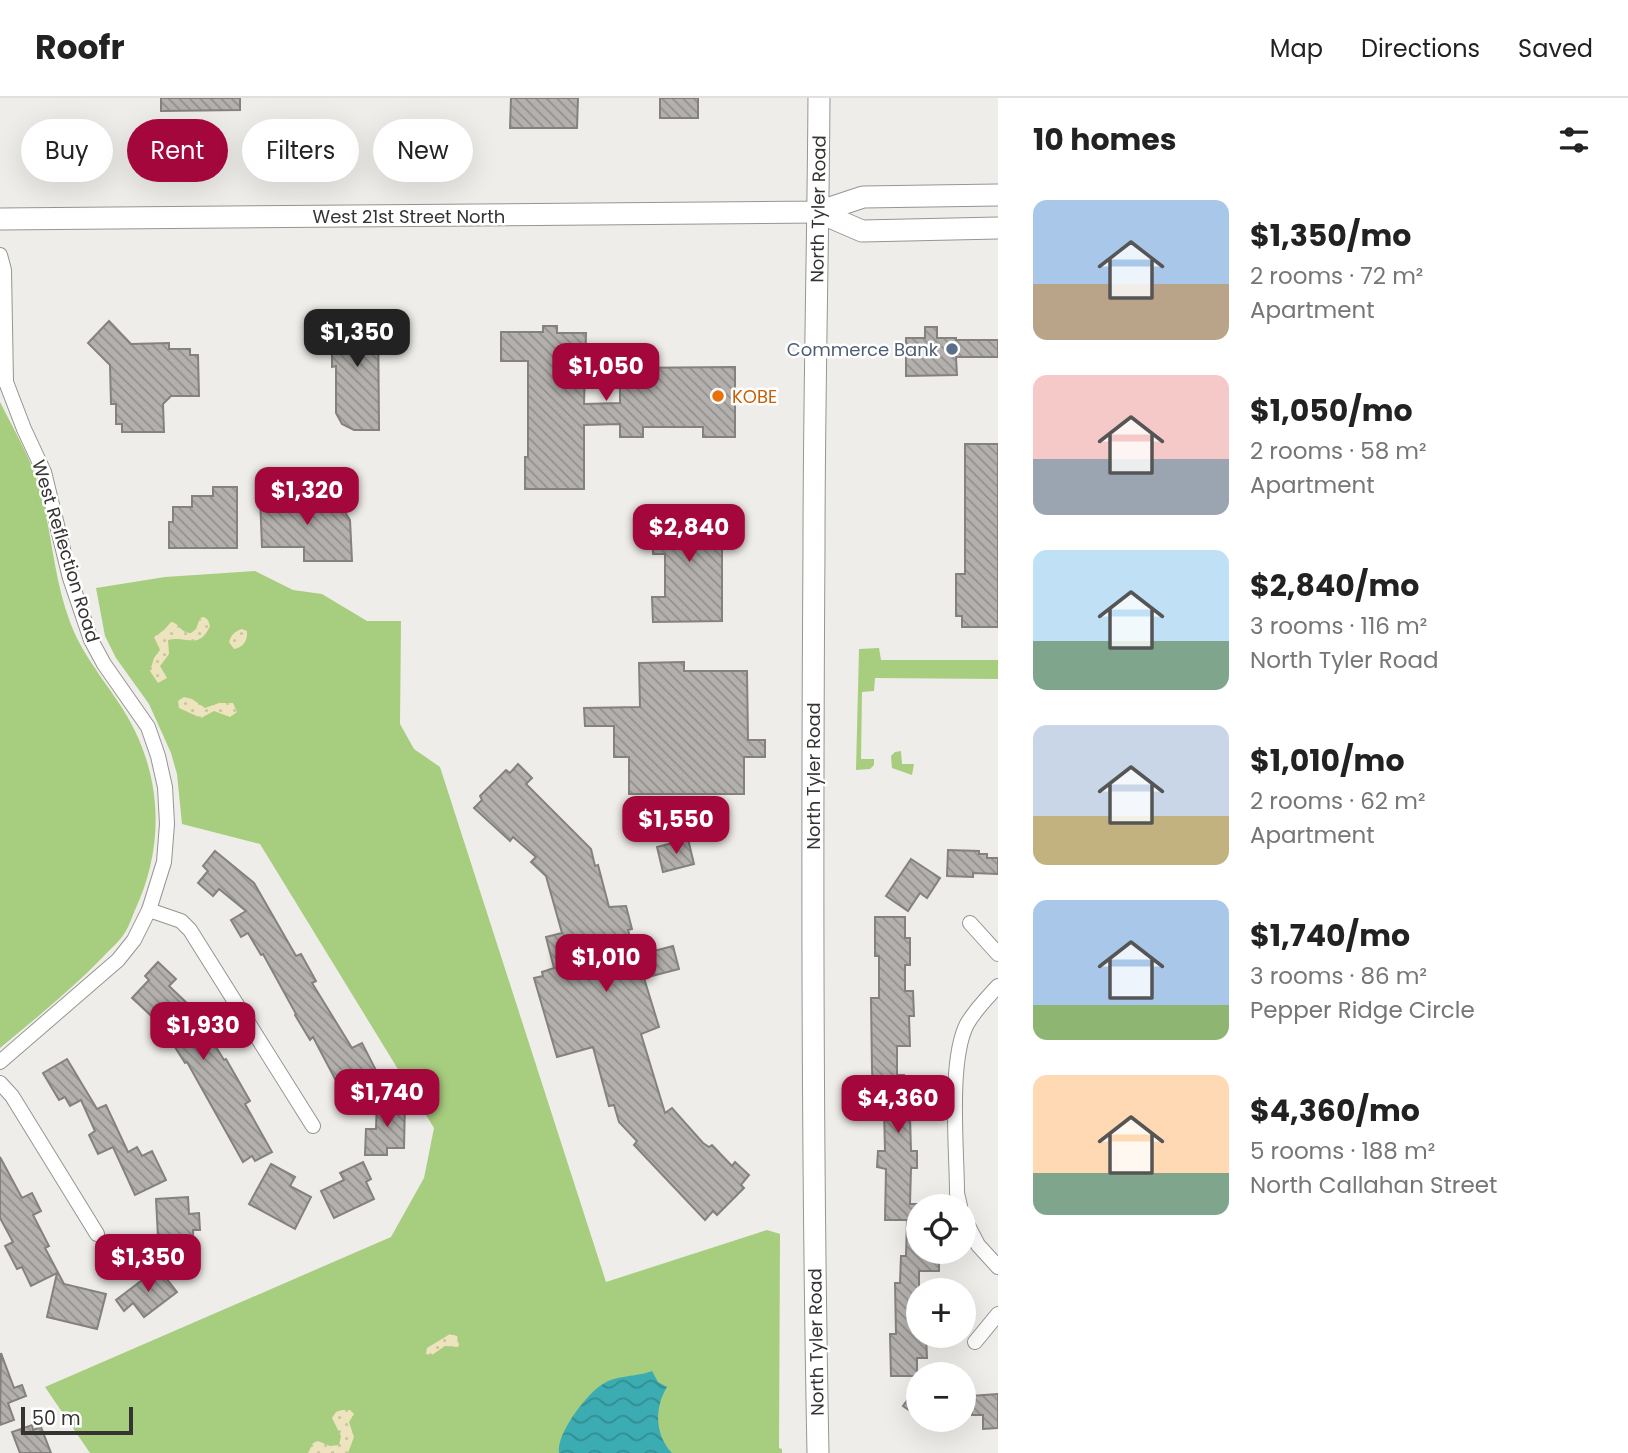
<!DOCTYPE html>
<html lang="en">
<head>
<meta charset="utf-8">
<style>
  body { margin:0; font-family:Poppins,sans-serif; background:#f6f6f6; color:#222; height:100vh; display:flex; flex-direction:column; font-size:26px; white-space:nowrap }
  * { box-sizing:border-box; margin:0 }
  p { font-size:23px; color:#767676 }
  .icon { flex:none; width:38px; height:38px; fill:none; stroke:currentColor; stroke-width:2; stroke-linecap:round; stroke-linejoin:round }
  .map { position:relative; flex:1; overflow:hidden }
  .drawer { display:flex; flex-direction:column; background:#fff; width:630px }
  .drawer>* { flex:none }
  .top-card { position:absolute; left:21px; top:21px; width:665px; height:63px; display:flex; gap:14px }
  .controls { position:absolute; left:906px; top:1096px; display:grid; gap:14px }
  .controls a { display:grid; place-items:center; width:70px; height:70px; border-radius:50%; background:#fff; box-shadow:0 7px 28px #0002; font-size:35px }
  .scale { position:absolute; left:21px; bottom:18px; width:112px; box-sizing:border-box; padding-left:7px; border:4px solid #353433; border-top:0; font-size:19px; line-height:24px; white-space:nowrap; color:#353433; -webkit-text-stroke:5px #fff; paint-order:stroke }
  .price { position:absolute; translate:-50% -60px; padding:0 16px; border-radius:14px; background:#a3073c; color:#fff; font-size:23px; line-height:46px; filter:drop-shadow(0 2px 4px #0008) }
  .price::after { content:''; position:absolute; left:50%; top:42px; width:21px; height:16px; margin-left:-10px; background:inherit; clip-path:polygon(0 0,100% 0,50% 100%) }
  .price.selected { background:#222; color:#fff }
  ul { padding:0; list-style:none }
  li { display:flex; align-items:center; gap:21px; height:175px; padding:0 35px }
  li span { display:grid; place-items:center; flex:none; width:196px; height:140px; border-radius:14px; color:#555 }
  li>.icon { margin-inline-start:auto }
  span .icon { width:84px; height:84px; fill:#fffc; stroke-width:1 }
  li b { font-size:30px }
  h2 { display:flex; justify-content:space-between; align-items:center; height:84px; padding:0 35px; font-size:30px }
  .chip { padding:0 24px; border-radius:32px; background:#fff; box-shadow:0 7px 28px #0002; font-size:24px; line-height:63px }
  .chip.selected { background:#a3073c; color:#fff }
  header { display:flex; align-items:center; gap:42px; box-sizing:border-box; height:98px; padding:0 35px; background:#fff; border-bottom:2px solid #e0e0e0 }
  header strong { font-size:33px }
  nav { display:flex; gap:38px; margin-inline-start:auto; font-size:24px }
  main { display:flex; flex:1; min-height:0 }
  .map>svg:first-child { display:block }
</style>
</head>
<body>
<header>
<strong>Roofr</strong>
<nav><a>Map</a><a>Directions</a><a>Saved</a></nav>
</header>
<main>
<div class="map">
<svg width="998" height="1355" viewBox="0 0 998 1355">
  <defs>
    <pattern id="sand-dots" width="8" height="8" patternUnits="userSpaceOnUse" patternTransform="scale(1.75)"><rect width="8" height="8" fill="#ede4be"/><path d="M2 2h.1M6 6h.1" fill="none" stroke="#ccc4a4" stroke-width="1.8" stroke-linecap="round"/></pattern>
    <pattern id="water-waves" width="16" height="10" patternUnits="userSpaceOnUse" patternTransform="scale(1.75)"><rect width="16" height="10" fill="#3bacb2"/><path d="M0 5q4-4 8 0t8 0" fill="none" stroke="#328d91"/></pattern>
    <pattern id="building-back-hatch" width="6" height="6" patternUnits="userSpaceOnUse" patternTransform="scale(1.75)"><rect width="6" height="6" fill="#b3b0ad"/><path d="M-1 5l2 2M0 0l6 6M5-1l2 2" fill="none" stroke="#92908d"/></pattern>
  </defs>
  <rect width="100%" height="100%" fill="#eeede9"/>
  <g fill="#a7cd7e">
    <path d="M0,304C13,330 29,357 38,385C52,431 53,479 70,524C85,565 117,595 135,633C163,691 162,754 135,812C132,819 129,829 124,836C119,844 110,851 103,859C71,892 35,921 0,950Z"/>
    <polygon points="255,473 293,492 322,496 367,523 401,523 400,626 414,651 440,669 606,1184 767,1132 780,1136 779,1350 782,1351 782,1355 90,1355 45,1289 391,1139 424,1080 434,1030 260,746 182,726 177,676 171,655 149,606 116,560 105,538 96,490 165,479"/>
    <polygon points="879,550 881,562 998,562 998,581 875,580 874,593 862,594 861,661 874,661 874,667 870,671 856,672 859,551"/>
    <polygon points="901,653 902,666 914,666 912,677 892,670 891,658 895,654"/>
  </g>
  <g fill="url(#sand-dots)">
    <path d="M204,519L208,522L210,528C199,553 186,537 168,542L169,556L160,568L167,580L158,585L150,573L154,560L160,552L154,539L164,532L171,524C180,525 180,535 191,535L196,531L200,520Z"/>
    <path d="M242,531L247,533C248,542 243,550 234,551L229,544C231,537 235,533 242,531Z"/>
    <polygon points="184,599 192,601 205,610 219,605 233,605 237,614 230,619 214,613 201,620 179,610 178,603"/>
    <polygon points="450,1236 457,1238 459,1247 458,1249 445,1248 432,1257 426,1256 427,1250"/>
    <polygon points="342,1312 350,1312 354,1316 349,1324 354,1339 348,1355 308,1355 313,1345 318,1343 330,1348 339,1347 341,1338 332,1320 336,1314"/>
  </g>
  <path fill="url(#water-waves)" d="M652,1273L658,1284L667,1289C654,1310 655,1337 672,1355H559C556,1336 587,1295 603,1286C616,1277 637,1279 652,1273Z"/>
  <g fill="url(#building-back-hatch)" stroke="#84817e" stroke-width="2">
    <polygon points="161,0 240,0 240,12 161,13"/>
    <polygon points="511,0 578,0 577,30 510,30"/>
    <rect x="660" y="0" width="38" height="20"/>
    <polygon points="335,212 378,212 379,332 354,332 342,326 336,315 336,268 332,269 332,243 336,243"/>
    <polygon points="109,223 131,246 169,245 169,251 190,251 190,257 198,257 199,298 171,298 163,306 164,334 122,334 122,326 116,326 116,306 111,306 110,267 88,245"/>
    <polygon points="543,228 557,228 557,235 586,235 584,306 620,305 620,270 735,269 735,339 703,339 703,329 643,329 643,339 620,339 620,326 584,327 584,391 525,391 525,359 528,359 528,263 501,263 501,234 543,234"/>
    <polygon points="925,229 937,229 937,240 956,240 956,242 998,242 998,259 956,259 957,277 906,278 906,240 925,240"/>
    <polygon points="965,346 998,346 998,529 962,529 962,518 956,518 956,476 965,476"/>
    <polygon points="213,389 237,389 237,450 169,450 169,424 173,424 173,409 192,409 192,398 213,398"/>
    <polygon points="260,398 294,398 294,400 331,402 343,411 350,422 352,463 304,463 304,449 262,449"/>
    <polygon points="722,410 722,523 653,524 652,499 665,499 665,456 653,456 652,411"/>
    <polygon points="684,564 684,573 747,573 748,642 765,642 765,659 744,659 744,696 629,696 629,659 614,659 614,628 585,628 584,610 640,609 639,565"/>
    <polygon points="518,666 532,680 526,686 591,751 595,768 598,767 609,809 626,808 632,831 628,832 635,858 673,848 679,871 644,880 659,929 641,936 665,1015 672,1010 703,1045 709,1049 712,1047 732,1068 735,1064 749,1077 741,1087 744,1090 717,1117 713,1113 705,1122 634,1047 637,1043 619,1024 614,1007 609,1008 593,949 557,959 534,880 543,878 542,874 554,870 546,839 562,835 546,778 531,764 536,759 513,739 510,743 474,710 482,702 480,698 506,672 510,675"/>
    <polygon points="688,741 694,766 663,774 657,749"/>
    <polygon points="948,752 979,753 979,756 987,756 987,760 998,760 998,776 973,775 973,779 947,778"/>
    <polygon points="215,753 254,785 296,858 301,856 316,883 312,885 352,950 362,945 383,986 356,999 344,976 335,981 313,939 310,942 295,917 296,916 263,856 261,857 248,835 241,839 231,822 246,813 219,791 213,798 198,785 208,773 203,768"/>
    <polygon points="911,761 940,780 927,800 920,795 908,813 886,798"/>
    <polygon points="875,819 905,819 905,840 910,840 910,867 905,867 905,893 913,893 914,918 909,918 910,948 897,948 897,977 904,977 904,992 916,992 916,1019 910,1019 911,1053 917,1053 917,1070 911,1070 910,1106 919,1106 919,1153 930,1153 929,1157 939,1157 939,1173 919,1173 919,1237 926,1237 927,1260 917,1260 917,1278 891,1278 890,1236 896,1236 895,1185 900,1185 901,1158 906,1158 907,1122 885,1122 886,1071 877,1069 878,1053 885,1053 884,1010 879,1010 879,994 873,994 872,970 871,900 879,900 879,858 875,858"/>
    <polygon points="158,864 176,881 169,888 192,910 224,962 226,961 250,1003 245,1006 272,1054 255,1063 252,1058 243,1064 187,964 185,965 161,927 132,900 149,882 145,878"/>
    <polygon points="67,961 97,1011 106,1007 128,1054 137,1049 142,1058 152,1053 166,1082 135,1097 113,1049 98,1056 89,1037 95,1033 81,1002 70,1008 65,999 59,1002 43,975"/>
    <polygon points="377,1003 405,1004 404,1050 387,1050 387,1057 365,1057 366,1031 376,1031"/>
    <polygon points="0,1059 22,1100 32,1095 41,1113 33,1117 49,1148 45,1150 64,1186 106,1196 97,1231 47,1219 57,1175 31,1188 22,1169 17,1171 5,1148 13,1144 0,1120"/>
    <polygon points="363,1064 371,1081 366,1084 374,1101 334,1120 321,1093 344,1082 340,1075"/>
    <polygon points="271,1066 295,1079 290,1088 311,1099 295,1131 249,1106"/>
    <polygon points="188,1099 189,1116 199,1115 200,1132 193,1132 194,1158 159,1159 156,1101"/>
    <polygon points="158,1170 177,1194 144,1219 133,1205 124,1213 116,1202"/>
    <polygon points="1,1255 14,1290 22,1287 26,1298 8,1305 14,1322 0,1327"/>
    <polygon points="919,1286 919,1319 903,1308"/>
    <polygon points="998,1296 998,1330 983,1331 983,1317 972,1317 971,1298"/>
    <polygon points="32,1327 33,1332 41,1329 51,1355 20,1355 12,1334"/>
  </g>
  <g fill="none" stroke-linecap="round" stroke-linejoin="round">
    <defs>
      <g id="street">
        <polyline points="0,157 4,172 6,284 1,279"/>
        <polyline points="149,812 181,823 190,832 313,1028"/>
        <polyline points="970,825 998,856"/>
        <polyline points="0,964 118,862 134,842 149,812 164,764 167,726 165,689 158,658 148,629 104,566 91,542 70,480 44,374 24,331 6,284"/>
        <polyline points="0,985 12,998 97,1136"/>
        <path d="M960,1108L957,1095C957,1052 948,963 967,926C975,912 987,900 998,888"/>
        <polyline points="964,1120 978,1147 998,1169"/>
        <polyline points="975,1244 998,1216"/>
      </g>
      <g id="secondary">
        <polyline points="818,114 862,133 998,130"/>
        <polyline points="0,121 818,114 863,99 998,97"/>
        <path d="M818,1355C812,1053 812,751 814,449C814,300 818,150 819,0"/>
      </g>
    </defs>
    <use href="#street" stroke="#969591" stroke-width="16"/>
    <use href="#secondary" stroke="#969591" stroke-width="23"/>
    <use href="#street" stroke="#fff" stroke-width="14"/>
    <use href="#secondary" stroke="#fff" stroke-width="21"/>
  </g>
  <circle fill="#5c6f8a" stroke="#fff" stroke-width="2.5" cx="952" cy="251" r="7"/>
  <circle fill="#e8710a" stroke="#fff" stroke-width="2.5" cx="718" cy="298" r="7"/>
  <g text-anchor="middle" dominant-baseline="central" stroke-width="5" stroke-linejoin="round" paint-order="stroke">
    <g font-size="18" fill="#353433" stroke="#fff">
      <text transform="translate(818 111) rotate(-89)">North Tyler Road</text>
      <text x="409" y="118">West 21st Street North</text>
      <text transform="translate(66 453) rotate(73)">West Reflection Road</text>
      <text transform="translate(813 678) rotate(-90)">North Tyler Road</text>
      <text transform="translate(816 1244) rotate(-91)">North Tyler Road</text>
    </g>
    <g font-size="18" fill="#4e5e75" stroke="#fff" text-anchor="end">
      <text x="938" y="251">Commerce Bank</text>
    </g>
    <g font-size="18" fill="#c56008" stroke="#fff" text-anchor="start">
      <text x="732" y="298">KOBE</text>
    </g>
  </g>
</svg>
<div class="controls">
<a><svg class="icon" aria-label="locate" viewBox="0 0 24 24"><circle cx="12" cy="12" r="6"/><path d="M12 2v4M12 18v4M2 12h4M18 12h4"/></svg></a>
<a>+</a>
<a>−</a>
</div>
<div class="scale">50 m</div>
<b class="price selected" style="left:357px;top:271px">$1,350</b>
<b class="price" style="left:606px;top:305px">$1,050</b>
<b class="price" style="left:307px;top:429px">$1,320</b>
<b class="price" style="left:689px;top:466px">$2,840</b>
<b class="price" style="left:676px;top:758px">$1,550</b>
<b class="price" style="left:606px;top:896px">$1,010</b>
<b class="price" style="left:203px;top:964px">$1,930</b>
<b class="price" style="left:387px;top:1031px">$1,740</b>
<b class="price" style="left:898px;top:1037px">$4,360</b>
<b class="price" style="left:148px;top:1196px">$1,350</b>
<div class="top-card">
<a class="chip">Buy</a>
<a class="chip selected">Rent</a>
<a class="chip">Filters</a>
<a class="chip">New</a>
</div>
</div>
<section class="drawer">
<h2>10 homes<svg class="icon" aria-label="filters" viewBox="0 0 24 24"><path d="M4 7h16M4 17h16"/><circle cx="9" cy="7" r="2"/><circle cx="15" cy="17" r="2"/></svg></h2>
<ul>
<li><span style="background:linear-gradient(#a9c7e8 60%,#b9a48a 0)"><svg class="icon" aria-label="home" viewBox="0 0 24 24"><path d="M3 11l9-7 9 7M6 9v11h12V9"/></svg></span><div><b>$1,350/mo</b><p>2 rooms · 72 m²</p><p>Apartment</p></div></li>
<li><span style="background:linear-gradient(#f6c9c9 60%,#9aa5b1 0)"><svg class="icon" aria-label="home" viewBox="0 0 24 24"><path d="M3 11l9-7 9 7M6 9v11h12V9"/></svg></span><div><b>$1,050/mo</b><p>2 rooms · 58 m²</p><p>Apartment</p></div></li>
<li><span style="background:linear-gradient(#bfe0f5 65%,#7fa58c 0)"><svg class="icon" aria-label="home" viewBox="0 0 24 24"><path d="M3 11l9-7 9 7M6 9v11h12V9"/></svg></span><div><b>$2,840/mo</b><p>3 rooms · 116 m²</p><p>North Tyler Road</p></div></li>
<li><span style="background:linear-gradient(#c9d6e8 65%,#c2b280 0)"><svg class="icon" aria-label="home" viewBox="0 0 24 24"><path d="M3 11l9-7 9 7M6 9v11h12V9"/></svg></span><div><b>$1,010/mo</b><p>2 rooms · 62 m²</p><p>Apartment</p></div></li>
<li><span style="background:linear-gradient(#a9c7e8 75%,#8fb573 0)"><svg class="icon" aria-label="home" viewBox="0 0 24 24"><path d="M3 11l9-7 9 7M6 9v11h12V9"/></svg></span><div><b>$1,740/mo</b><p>3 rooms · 86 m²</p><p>Pepper Ridge Circle</p></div></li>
<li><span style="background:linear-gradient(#ffd9b3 70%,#7fa58c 0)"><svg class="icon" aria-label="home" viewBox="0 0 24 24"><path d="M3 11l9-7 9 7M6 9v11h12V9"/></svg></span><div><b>$4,360/mo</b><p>5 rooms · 188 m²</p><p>North Callahan Street</p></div></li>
</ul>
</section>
</main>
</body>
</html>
